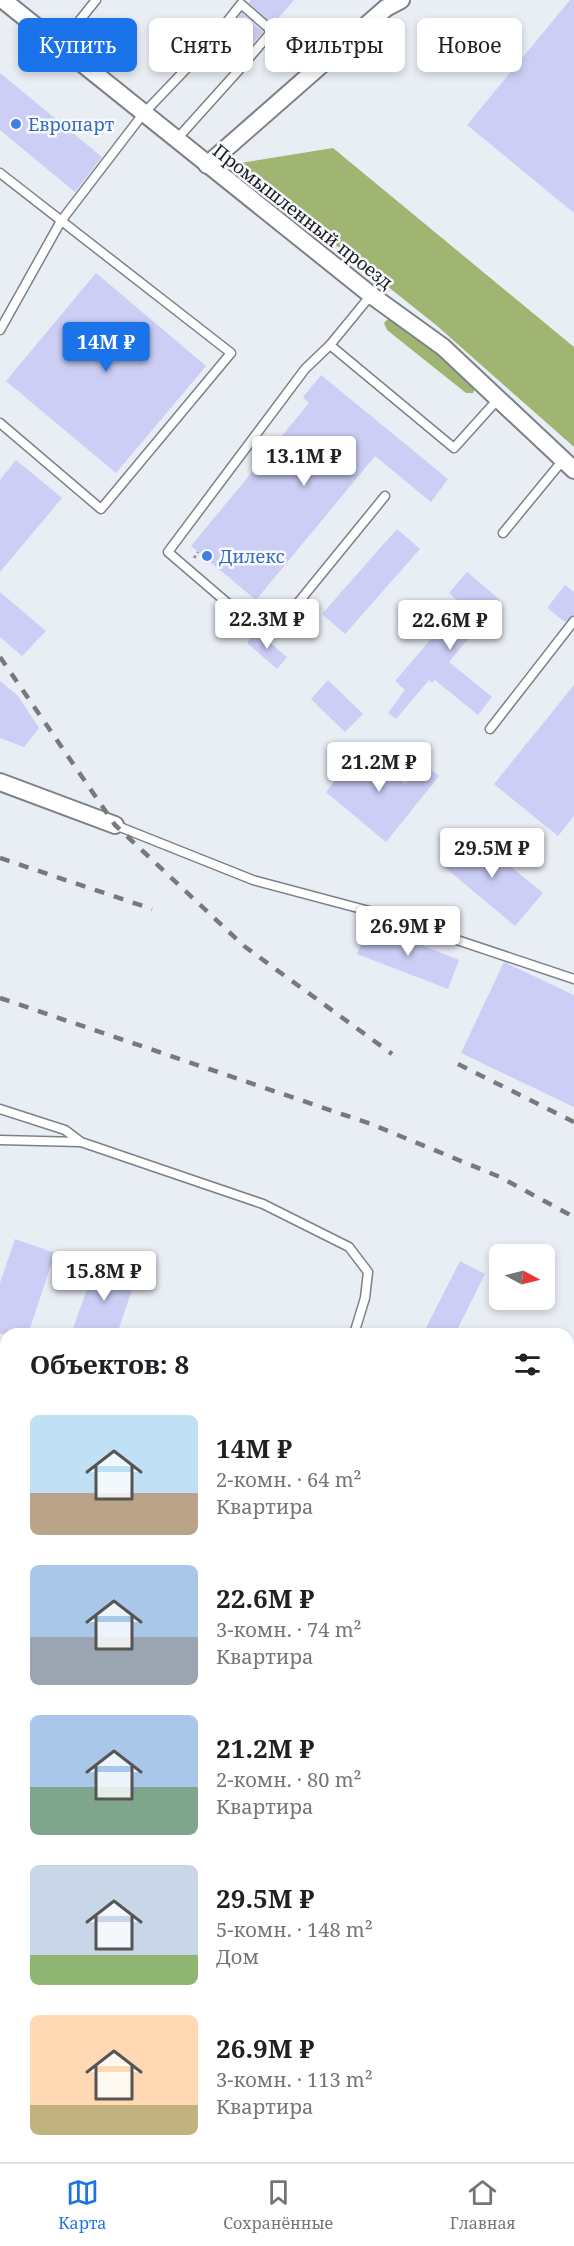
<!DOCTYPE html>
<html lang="ru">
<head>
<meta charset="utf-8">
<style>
  body { margin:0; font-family:"Noto Serif",serif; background:#f6f6f6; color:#202124; height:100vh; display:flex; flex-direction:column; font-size:22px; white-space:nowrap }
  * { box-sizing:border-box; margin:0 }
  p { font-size:20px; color:#757577 }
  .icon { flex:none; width:33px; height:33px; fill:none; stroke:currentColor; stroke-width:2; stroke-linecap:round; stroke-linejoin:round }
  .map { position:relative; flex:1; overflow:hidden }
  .drawer { position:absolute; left:0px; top:1328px; width:574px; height:836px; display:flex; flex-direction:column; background:#fff; border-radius:18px 18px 0 0; box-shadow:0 3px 9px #0003 }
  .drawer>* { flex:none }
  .banner { position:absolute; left:18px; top:18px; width:538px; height:54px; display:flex; gap:12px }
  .needle { width:39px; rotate:97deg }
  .buttons { position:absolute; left:489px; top:1244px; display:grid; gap:12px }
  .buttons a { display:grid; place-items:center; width:66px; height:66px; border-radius:9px; background:#fff; box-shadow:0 3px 9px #0003; font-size:30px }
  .price { position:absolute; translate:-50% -51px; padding:0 14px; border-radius:6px; background:#fff; color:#222; font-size:20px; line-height:39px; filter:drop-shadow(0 2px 3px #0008) }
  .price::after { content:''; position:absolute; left:50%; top:36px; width:18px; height:14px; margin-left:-9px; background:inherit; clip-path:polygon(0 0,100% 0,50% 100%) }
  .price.current { background:#1a73e8; color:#fff }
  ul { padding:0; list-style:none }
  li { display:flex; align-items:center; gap:18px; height:150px; padding:0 30px }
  li span { display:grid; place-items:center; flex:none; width:168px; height:120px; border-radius:9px; color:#555 }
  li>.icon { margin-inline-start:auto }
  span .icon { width:72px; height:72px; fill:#fffc; stroke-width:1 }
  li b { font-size:26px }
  h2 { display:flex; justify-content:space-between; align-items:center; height:72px; padding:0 30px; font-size:26px }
  .tag { padding:0 21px; border-radius:9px; background:#fff; box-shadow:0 3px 9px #0003; font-size:21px; line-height:54px }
  .tag.current { background:#1a73e8; color:#fff }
  .tab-bar { display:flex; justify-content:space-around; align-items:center; height:84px; border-top:2px solid #e0e0e0; background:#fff; font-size:16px; color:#757577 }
  .tab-bar a { display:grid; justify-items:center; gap:3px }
  .tab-bar .current { color:#1a73e8 }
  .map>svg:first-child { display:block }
</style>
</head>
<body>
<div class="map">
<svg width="574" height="2162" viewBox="0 0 574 2162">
  <rect width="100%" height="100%" fill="#e9edf4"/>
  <g fill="#a1b573">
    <polygon points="333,148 574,347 574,447 436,325 234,164"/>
    <polygon points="388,319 396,321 471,379 476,387 473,393 466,393 387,330 384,323"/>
    <polygon points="569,1571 574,1576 574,1773 569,1777"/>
    <polygon points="574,1885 574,1971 569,1963 568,1888"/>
  </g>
  <g fill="#cccef6">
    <polygon points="251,0 294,0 273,24 249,3"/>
    <polygon points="570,0 574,0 574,213 467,125"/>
    <polygon points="242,13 263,32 240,58 220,41"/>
    <polygon points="0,73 102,157 75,192 0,130"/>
    <polygon points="96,273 206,366 116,473 6,381"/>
    <polygon points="321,375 448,479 431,502 375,456 256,600 191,546 309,403 303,397"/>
    <polygon points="16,460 62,498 0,572 0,480"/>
    <polygon points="397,529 420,549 345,634 322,614"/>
    <polygon points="467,572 500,600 449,662 492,697 478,715 435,680 432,683 429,680 396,719 388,713 405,690 395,681 461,604 449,593"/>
    <polygon points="565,585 574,592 574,615 565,622 547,608"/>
    <polygon points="0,592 46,631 22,656 0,637"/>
    <polygon points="256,631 287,657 277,669 247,643"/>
    <polygon points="328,680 363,714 345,732 311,699"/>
    <polygon points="0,681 18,696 39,728 24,747 0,738"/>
    <polygon points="574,685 574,816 558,836 494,784"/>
    <polygon points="360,748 405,784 422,763 439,776 386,842 326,792"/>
    <polygon points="469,833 543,893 515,926 442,865"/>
    <polygon points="369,924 459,960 448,989 357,954"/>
    <polygon points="504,962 574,995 574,1107 461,1053"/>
    <polygon points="15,1239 55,1253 28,1334 0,1334 0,1283"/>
    <polygon points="460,1261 485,1274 455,1334 423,1334"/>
    <polygon points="96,1264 136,1278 117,1334 71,1334"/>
  </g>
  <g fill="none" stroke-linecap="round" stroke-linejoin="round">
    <defs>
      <g id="service">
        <polyline points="59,46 96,0"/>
        <polyline points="208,46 241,4 272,31 238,71"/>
        <polyline points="0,173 231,353 101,509 0,423"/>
        <polyline points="371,295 330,345 305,369 168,552 246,619 284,620 385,496"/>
        <polyline points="0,330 61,221 143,114 208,46 238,71 176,140"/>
        <polyline points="330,345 454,448 499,398"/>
        <polyline points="503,533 563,460"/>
        <polyline points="490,729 574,621"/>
        <polyline points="115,825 253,880 373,912 574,979"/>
        <polyline points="0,1109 65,1130 81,1142 263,1204 349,1247 368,1272 365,1298 354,1334"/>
        <polyline points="0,1140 80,1142"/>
        <polyline points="573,1411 574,1411"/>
        <polyline points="568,1528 574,1530"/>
        <polyline points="0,1839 6,1841"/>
        <polyline points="0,1905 6,1897"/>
        <polyline points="306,2157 314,2162"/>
      </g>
      <g id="minor">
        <polyline points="3,0 371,295 443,347 574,470"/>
        <polyline points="207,165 386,8 401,0"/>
        <polyline points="0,782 115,825"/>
        <polyline points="0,1747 6,1749"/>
        <polyline points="345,2162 347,2157"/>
      </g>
    </defs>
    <use href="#service" stroke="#7d8187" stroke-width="11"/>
    <use href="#minor" stroke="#7d8187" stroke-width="20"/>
    <g stroke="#95989d" stroke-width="3" stroke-dasharray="3 3" stroke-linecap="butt">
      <polyline points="194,558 198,552"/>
      <polyline points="568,1850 574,1858"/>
      <polyline points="568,2026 574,2015"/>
      <polyline points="533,2162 535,2157"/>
    </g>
    <use href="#service" stroke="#fff" stroke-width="8"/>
    <use href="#minor" stroke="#fff" stroke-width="16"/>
    <g stroke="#77797e" stroke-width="4.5" stroke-dasharray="10 10" stroke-linecap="butt">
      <polyline points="0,657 115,825 244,946 392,1054"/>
      <polyline points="0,858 152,909"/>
      <polyline points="0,998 371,1124 500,1177 574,1217"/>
      <polyline points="458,1064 574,1122"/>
      <polyline points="0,1483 6,1485"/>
      <polyline points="0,1505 6,1510"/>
    </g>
  </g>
  <g fill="#3f7fe0" stroke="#f8faff" stroke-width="2">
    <circle cx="16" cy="124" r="6"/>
    <circle cx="207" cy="556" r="6"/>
  </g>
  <g text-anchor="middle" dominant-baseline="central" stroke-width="5" stroke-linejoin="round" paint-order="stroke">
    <g font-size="18" fill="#366cbe" stroke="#f8faff" text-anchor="start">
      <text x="28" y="124">Европарт</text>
      <text x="219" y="556">Дилекс</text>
    </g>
    <g font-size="18" fill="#1a1c1e" stroke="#f8faff">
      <text transform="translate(303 216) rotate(38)">Промышленный проезд</text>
    </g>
  </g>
</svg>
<div class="buttons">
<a><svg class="needle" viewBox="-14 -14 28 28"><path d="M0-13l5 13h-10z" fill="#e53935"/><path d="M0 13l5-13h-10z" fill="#757577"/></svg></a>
</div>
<b class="price current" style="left:106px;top:373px">14M ₽</b>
<b class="price" style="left:304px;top:487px">13.1M ₽</b>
<b class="price" style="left:267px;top:650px">22.3M ₽</b>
<b class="price" style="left:450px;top:651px">22.6M ₽</b>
<b class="price" style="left:379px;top:793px">21.2M ₽</b>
<b class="price" style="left:492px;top:879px">29.5M ₽</b>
<b class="price" style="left:408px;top:957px">26.9M ₽</b>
<b class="price" style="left:104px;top:1302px">15.8M ₽</b>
<div class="banner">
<a class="tag current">Купить</a>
<a class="tag">Снять</a>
<a class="tag">Фильтры</a>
<a class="tag">Новое</a>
</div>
<section class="drawer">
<h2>Объектов: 8<svg class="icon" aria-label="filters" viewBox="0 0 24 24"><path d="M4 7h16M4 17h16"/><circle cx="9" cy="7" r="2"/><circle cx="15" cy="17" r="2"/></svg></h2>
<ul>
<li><span style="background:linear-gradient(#bfe0f5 65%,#b9a48a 0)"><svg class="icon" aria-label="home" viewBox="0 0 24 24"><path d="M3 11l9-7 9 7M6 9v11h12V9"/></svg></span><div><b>14M ₽</b><p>2-комн. · 64 m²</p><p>Квартира</p></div></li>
<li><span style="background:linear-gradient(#a9c7e8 60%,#9aa5b1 0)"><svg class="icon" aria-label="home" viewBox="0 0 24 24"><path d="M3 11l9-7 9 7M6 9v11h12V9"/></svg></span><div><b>22.6M ₽</b><p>3-комн. · 74 m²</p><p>Квартира</p></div></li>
<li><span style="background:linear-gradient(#a9c7e8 60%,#7fa58c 0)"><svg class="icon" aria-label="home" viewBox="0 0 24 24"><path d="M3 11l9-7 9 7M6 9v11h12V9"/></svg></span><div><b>21.2M ₽</b><p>2-комн. · 80 m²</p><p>Квартира</p></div></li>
<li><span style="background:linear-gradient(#c9d6e8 75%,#8fb573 0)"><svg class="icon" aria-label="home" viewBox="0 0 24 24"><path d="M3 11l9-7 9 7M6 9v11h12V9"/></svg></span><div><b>29.5M ₽</b><p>5-комн. · 148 m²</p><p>Дом</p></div></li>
<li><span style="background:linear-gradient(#ffd9b3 75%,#c2b280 0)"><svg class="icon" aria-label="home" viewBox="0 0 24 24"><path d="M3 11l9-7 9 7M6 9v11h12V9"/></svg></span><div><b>26.9M ₽</b><p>3-комн. · 113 m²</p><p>Квартира</p></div></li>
</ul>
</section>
</div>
<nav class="tab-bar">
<a class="current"><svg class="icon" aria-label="map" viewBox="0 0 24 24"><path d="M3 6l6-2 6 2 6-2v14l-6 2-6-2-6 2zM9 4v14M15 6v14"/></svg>Карта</a>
<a><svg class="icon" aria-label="saved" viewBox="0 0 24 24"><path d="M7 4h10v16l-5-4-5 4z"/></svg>Сохранённые</a>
<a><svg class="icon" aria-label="home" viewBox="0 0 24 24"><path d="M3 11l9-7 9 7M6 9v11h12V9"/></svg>Главная</a>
</nav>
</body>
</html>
